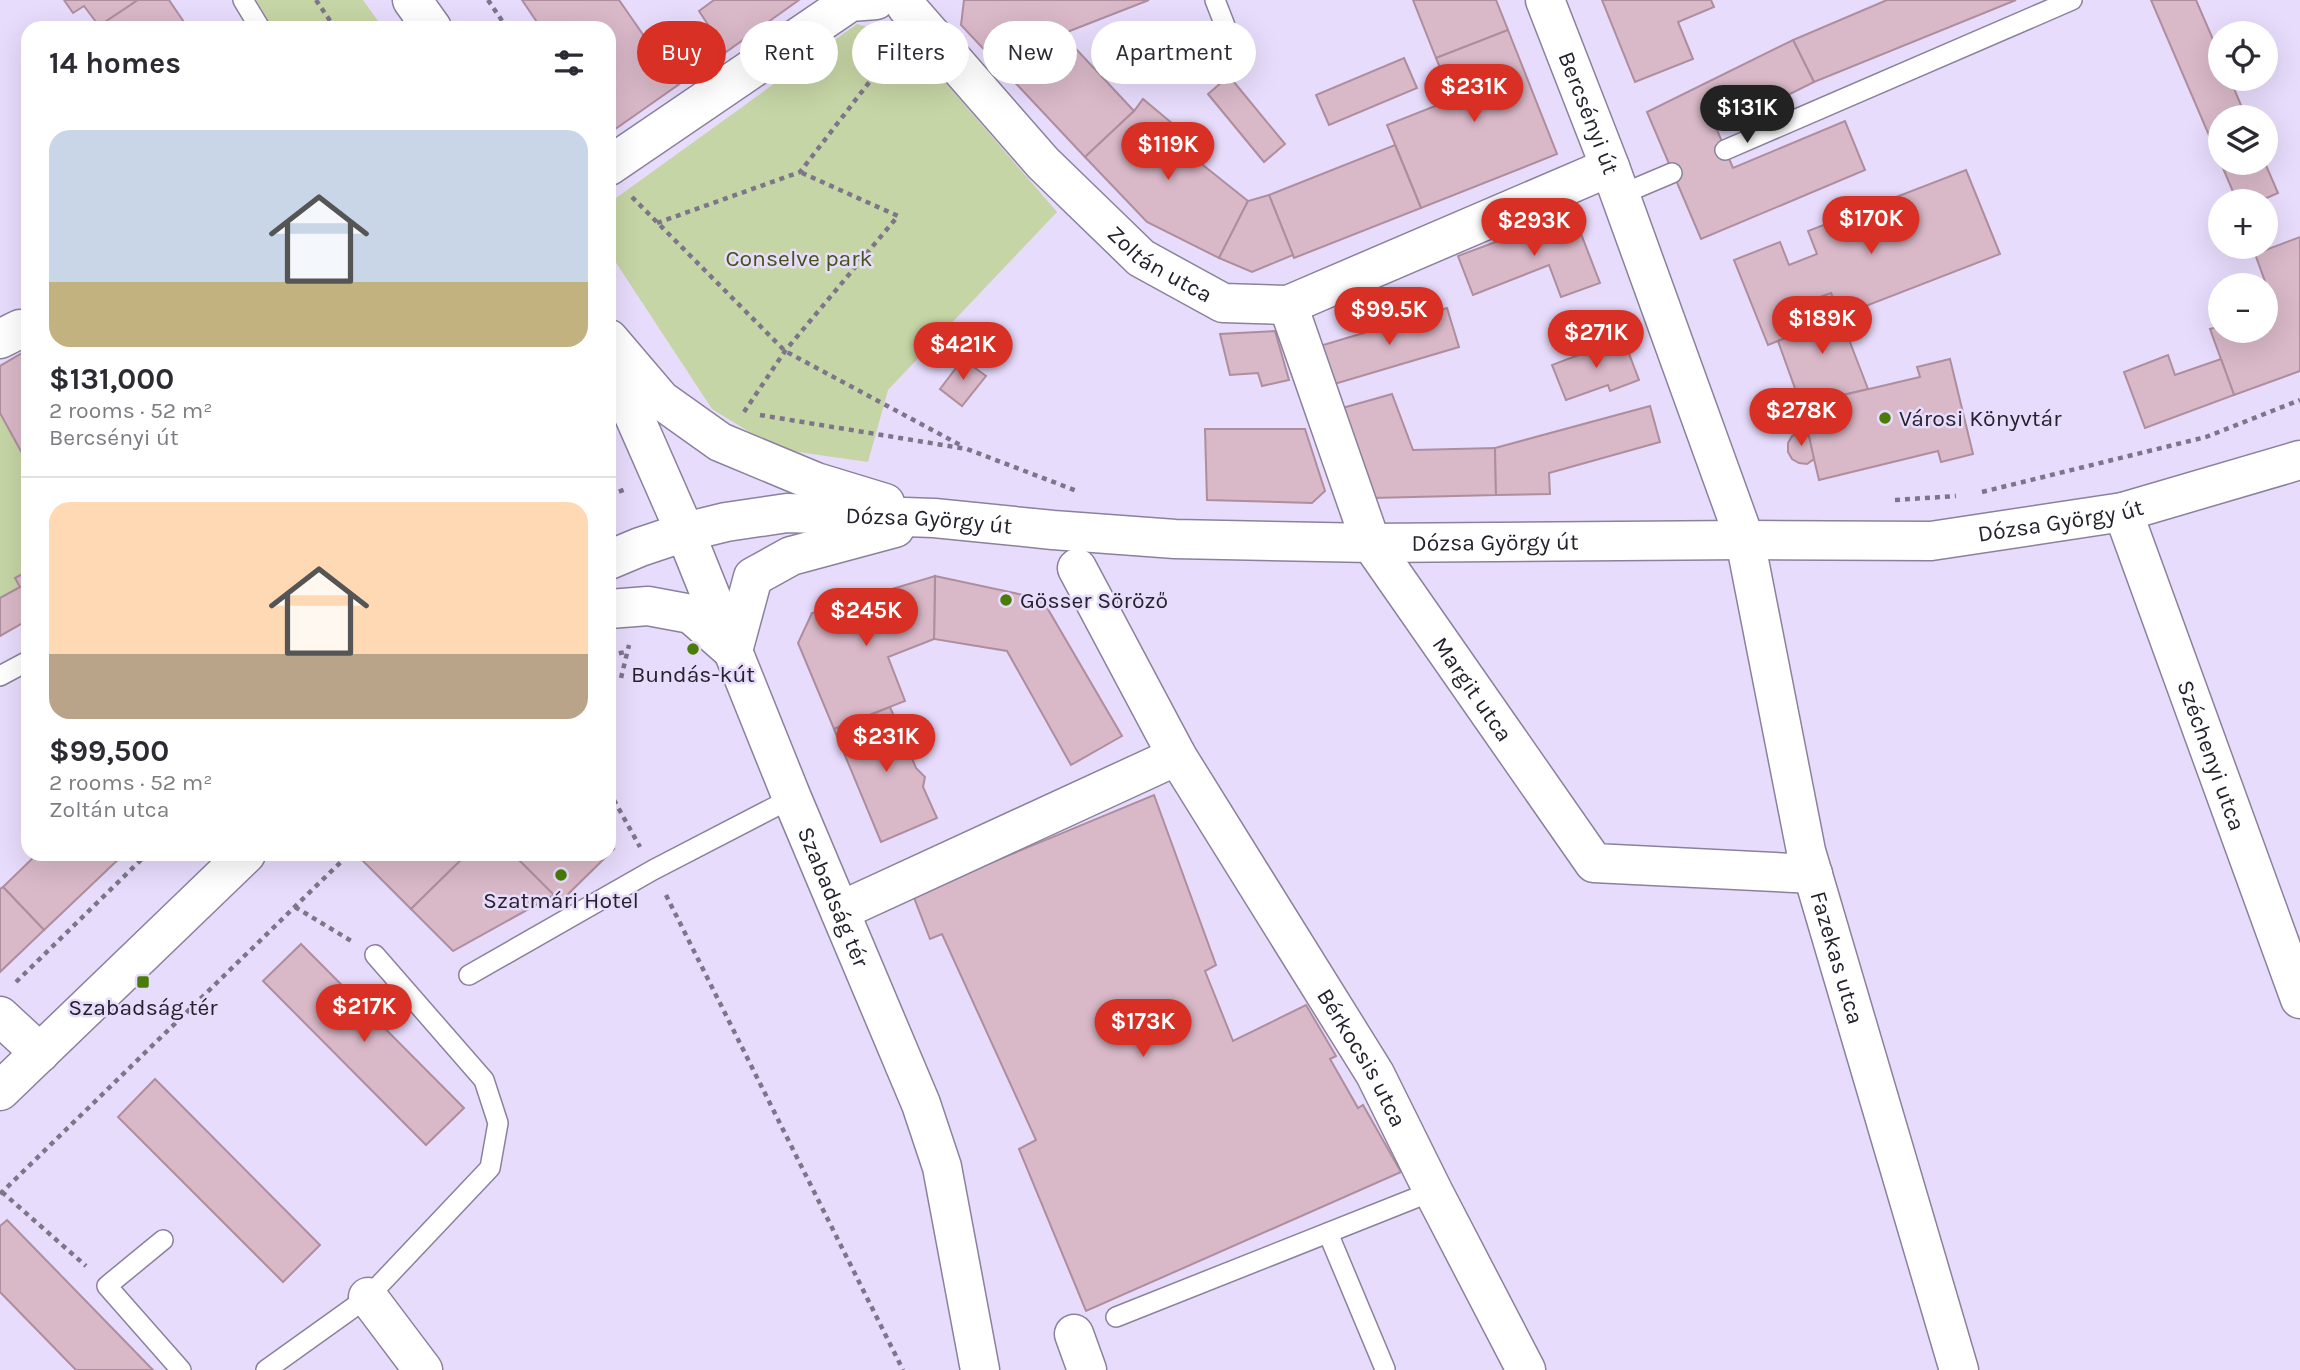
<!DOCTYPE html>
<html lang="en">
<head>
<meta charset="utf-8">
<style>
  body { margin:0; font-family:Karla,sans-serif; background:#f2f2f3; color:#2b2b33; height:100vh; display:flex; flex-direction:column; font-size:26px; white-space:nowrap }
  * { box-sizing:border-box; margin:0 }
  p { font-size:23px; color:#7c7c81 }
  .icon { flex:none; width:38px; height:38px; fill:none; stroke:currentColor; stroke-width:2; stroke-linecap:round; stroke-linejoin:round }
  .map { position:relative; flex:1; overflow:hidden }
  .panel { position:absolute; left:21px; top:21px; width:595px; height:840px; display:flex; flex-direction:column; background:#fff; border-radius:21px; box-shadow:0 7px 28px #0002 }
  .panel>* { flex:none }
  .hud { position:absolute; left:637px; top:21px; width:665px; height:63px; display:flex; gap:14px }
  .fabs { position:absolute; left:2208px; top:21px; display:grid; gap:14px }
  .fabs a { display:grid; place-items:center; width:70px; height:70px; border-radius:50%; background:#fff; box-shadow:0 7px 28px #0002; font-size:35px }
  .price { position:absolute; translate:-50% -60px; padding:0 16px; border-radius:24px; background:#d93025; color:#fff; font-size:23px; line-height:46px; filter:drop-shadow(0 2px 4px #0008) }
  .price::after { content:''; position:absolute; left:50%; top:42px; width:21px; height:16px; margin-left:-10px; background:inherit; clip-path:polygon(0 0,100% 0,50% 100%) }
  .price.selected { background:#222; color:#fff }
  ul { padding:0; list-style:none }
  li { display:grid; align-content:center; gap:14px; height:371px; padding:0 28px }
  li+li { border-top:2px solid #e1e1e2 }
  li span { display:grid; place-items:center; height:217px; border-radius:21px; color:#555 }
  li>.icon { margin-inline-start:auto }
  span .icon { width:126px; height:126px; fill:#fffc; stroke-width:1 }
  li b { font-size:30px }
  h2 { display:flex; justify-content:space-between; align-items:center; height:84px; padding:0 28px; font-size:30px }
  .chip { padding:0 24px; border-radius:32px; background:#fff; box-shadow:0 7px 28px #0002; font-size:24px; line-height:63px }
  .chip.selected { background:#d93025; color:#fff }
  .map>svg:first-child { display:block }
</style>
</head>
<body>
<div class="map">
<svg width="2300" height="1370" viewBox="0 0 2300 1370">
  <rect width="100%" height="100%" fill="#e8dcfc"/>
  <g fill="#c6d5a5">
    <polygon points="256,0 363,0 383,28 273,28"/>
    <polygon points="857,24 908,39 1057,212 888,390 868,462 777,449 712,409 609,252 609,203"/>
    <polygon points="0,413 28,464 28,571 20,587 0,598"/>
  </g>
  <g fill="#d9b8c8" stroke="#ae8e9e" stroke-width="2">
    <polygon points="64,0 138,0 99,26 84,6 73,13"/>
    <polygon points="138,0 169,0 188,28 100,28 99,26"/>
    <polygon points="522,0 619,0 678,85 611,132 609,130 609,28 541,28"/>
    <polygon points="714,0 799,0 726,52 699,11"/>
    <polygon points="964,0 1149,0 1062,34 1134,111 1085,157 961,25"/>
    <polygon points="1413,0 1496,0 1508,30 1436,58"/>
    <polygon points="1602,0 1711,0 1714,7 1678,22 1693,59 1635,82"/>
    <polygon points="1887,0 2016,0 1814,82 1793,40"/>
    <polygon points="2151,0 2196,0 2221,58 2221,79 2230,79 2246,117 2221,117 2221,136 2211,140"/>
    <polygon points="1508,30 1557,154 1421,208 1387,125 1453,99 1436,58"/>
    <polygon points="1793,40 1814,82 1717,130 1733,168 1845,121 1865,170 1701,239 1647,112"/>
    <polygon points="675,44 696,73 678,85 658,57"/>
    <polygon points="1404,58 1417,88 1329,125 1316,95"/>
    <polygon points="1229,76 1285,144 1264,162 1208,94"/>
    <polygon points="1143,99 1173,124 1164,134 1248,201 1219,258 1147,222 1085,157 1134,111"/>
    <polygon points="2221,136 2221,163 2265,163 2278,193 2260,201 2237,201 2211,140"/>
    <polygon points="1395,145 1421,208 1294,258 1269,195"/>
    <polygon points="1966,170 2000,254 1840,316 1831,293 1804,303 1813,327 1768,345 1734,260 1780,242 1789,265 1817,254 1808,231"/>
    <polygon points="1269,195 1293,255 1252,272 1219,258 1248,201"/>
    <polygon points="1573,213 1600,283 1561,297 1549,265 1473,295 1458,256"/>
    <polygon points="2300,237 2300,371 2234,395 2210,329 2221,326 2221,331 2266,331 2266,309 2274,306 2255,254"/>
    <polygon points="1831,293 1868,389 1801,405 1778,341 1813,327 1804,303"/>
    <polygon points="1447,308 1459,347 1331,385 1320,346"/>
    <polygon points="1275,331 1289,380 1262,386 1258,373 1230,375 1220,334"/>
    <polygon points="1623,338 1639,380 1610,391 1608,385 1566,400 1552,365"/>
    <polygon points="24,352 28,360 28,464 0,413 0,366"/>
    <polygon points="2168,355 2175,375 2221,359 2234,395 2145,428 2124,372"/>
    <polygon points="963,359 986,376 962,406 940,389"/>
    <polygon points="1950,359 1973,454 1941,462 1938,451 1819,480 1801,405 1920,377 1917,367"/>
    <polygon points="1392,394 1413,450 1495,448 1496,495 1372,498 1339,409"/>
    <polygon points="1650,406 1660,442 1549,473 1550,494 1496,495 1495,448"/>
    <polygon points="1205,429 1305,429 1325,491 1312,503 1207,500"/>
    <polygon points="1800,432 1808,432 1814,459 1807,464 1799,463 1792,459 1788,452 1788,443 1792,436"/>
    <polygon points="28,571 28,620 0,636 0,598 20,587 15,578"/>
    <polygon points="935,576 1042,599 1122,736 1071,765 1007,651 934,639"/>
    <polygon points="935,576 934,639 888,657 905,701 834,729 798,643 812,613"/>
    <polygon points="890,707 901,733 909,740 909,751 916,768 925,777 923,787 937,818 881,842 834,729"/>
    <polygon points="1154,795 1216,965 1205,971 1233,1041 1306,1005 1336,1056 1330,1059 1358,1108 1363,1105 1401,1172 1086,1311 1019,1149 1036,1140 942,934 930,939 913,895"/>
    <polygon points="609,844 614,849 560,902 513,854 609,854"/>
    <polygon points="37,854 124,854 44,930 3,887"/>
    <polygon points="370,854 467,854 411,909 363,861"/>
    <polygon points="467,854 513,854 554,895 453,951 411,909"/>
    <polygon points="3,887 44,930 0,972 0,889"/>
    <polygon points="301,944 464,1108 426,1145 263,981"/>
    <polygon points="155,1079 320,1245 283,1282 118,1117"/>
    <polygon points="7,1220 153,1370 76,1370 0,1292 0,1226"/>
  </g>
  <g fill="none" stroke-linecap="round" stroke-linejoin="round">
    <defs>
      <g id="service">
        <polyline points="243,0 260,28"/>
        <polyline points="1215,0 1229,36"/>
        <polyline points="1725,150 2072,0"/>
        <polyline points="1620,195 1672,173"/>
        <polyline points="0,676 28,661"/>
        <polyline points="469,975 653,870 792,798"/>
        <polyline points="1328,1233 1385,1369"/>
        <polyline points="163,1240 107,1286 181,1370"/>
        <polyline points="1116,1317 1433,1191"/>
        <polyline points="266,1370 368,1297 490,1168 498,1123 484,1080 375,955"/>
      </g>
      <g id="minor">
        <path id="s1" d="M1545,0L1610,167L1745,540L1806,851L1959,1370"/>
        <path id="s2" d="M906,6L1043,163L1141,258L1223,303L1288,305L1610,167"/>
        <polyline points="609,166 850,2 876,0"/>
        <path id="s3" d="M1288,305L1371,543L1594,863L1813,874"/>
        <polyline points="0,339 20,329 28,330"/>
        <path id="s4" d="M2123,512L2300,999"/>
        <path id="s5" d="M685,532L792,798L921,1104L942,1167L980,1370"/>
        <path id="s6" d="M1077,568L1177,756L1375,1074L1433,1191L1526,1370"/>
        <polyline points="840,911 1177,756"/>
        <polyline points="0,1016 40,1053"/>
        <polyline points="368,1297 423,1370"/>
        <polyline points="1074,1334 1087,1370"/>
      </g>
      <g id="tertiary">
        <polyline points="412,0 432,28"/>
        <polyline points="609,339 661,400 720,442 816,482 885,503"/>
        <polyline points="609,359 685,532"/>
        <path id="s7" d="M609,560L640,547L685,532L726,522L787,513L934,518L1053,530L1175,539L1371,543L1745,540L1931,541L2123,512L2300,460"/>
        <polyline points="609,609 648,606 691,614 733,651 753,577 791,556 895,528"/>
        <polyline points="0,1091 246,854"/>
      </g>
    </defs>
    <use href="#service" stroke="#8b819d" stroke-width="22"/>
    <use href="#minor" stroke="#8b819d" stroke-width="41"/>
    <use href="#tertiary" stroke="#8b819d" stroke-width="41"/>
    <g stroke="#7d758a" stroke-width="4.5" stroke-dasharray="5 5" stroke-linecap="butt">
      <polyline points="316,0 335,28"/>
      <polyline points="488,0 507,28"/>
      <polyline points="632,197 785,351 962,446"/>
      <polyline points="657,223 800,172 894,50"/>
      <polyline points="744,412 785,351 898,216 800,172"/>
      <polyline points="760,415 967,449 1077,491"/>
      <polyline points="609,491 618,492 626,489"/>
      <polyline points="1982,492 2206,437 2300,400"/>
      <polyline points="1895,500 1956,496"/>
      <polyline points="609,655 626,652"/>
      <polyline points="621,678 629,645"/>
      <polyline points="609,791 640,847"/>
      <polyline points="666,895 903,1370"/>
      <polyline points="295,907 353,942"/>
      <polyline points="16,982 147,854"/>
      <polyline points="2,1192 86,1266"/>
      <polyline points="0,1194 349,854"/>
    </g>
    <use href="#service" stroke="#fff" stroke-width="19"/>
    <use href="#minor" stroke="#fff" stroke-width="38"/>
    <use href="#tertiary" stroke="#fff" stroke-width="38"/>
  </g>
  <g fill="#4b7c07" stroke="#e8dcfc" stroke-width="2.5">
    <circle cx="1885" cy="418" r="7"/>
    <circle cx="1006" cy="600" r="7"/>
    <circle cx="693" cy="649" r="7"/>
    <circle cx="561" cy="875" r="7"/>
    <rect x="136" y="975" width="14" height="14" rx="3.5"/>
  </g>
  <g text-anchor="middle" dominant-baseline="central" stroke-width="5" stroke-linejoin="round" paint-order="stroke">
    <g font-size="23" fill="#25212d" stroke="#e8dcfc">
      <text stroke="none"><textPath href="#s1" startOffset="121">Bercsényi út</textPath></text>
      <text stroke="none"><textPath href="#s2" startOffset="364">Zoltán utca</textPath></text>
      <text stroke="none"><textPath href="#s7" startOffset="1461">Dózsa György út</textPath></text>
      <text stroke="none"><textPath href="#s7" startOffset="327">Dózsa György út</textPath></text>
      <text stroke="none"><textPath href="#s7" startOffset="894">Dózsa György út</textPath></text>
      <text stroke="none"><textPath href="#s3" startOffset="430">Margit utca</textPath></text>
      <text stroke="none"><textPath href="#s4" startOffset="259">Széchenyi utca</textPath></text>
      <text stroke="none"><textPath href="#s5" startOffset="394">Szabadság tér</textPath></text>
      <text stroke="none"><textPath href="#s1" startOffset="1004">Fazekas utca</textPath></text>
      <text stroke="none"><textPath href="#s6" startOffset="567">Bérkocsis utca</textPath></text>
    </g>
    <g font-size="23" fill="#455219" stroke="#e8dcfc">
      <text x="799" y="258">Conselve park</text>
    </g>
    <g font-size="23" fill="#25212d" stroke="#e8dcfc">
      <text x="1899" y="418" text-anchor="start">Városi Könyvtár</text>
      <text x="1020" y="600" text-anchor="start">Gösser Söröző</text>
      <text x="693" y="674">Bundás-kút</text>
      <text x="561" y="900">Szatmári Hotel</text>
      <text x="143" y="1007">Szabadság tér</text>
    </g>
  </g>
</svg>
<div class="fabs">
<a><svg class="icon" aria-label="locate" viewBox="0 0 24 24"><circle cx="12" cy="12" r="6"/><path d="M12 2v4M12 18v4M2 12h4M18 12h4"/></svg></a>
<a><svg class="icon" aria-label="layers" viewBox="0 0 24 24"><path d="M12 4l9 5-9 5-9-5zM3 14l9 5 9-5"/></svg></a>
<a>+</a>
<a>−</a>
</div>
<b class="price" style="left:1474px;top:124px">$231K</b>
<b class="price selected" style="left:1747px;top:145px">$131K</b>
<b class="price" style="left:1168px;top:182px">$119K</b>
<b class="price" style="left:1871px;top:256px">$170K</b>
<b class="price" style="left:1534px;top:258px">$293K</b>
<b class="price" style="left:1389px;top:347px">$99.5K</b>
<b class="price" style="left:1822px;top:356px">$189K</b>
<b class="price" style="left:1596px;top:370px">$271K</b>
<b class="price" style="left:963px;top:382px">$421K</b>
<b class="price" style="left:1801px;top:448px">$278K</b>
<b class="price" style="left:866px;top:648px">$245K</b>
<b class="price" style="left:886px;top:774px">$231K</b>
<b class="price" style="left:364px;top:1044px">$217K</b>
<b class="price" style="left:1143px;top:1059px">$173K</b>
<div class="hud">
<a class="chip selected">Buy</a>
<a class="chip">Rent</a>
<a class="chip">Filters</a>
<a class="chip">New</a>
<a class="chip">Apartment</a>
</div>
<section class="panel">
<h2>14 homes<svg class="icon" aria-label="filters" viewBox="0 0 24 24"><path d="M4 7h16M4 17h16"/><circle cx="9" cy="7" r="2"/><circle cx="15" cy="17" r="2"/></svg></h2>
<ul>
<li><span style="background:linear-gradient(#c9d6e8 70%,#c2b280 0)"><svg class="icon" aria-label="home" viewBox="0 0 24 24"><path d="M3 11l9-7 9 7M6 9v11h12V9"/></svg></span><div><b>$131,000</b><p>2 rooms · 52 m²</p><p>Bercsényi út</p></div></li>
<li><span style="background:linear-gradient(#ffd9b3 70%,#b9a48a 0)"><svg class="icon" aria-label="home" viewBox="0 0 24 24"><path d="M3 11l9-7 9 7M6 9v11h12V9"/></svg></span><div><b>$99,500</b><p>2 rooms · 52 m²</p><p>Zoltán utca</p></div></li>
</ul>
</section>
</div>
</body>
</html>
